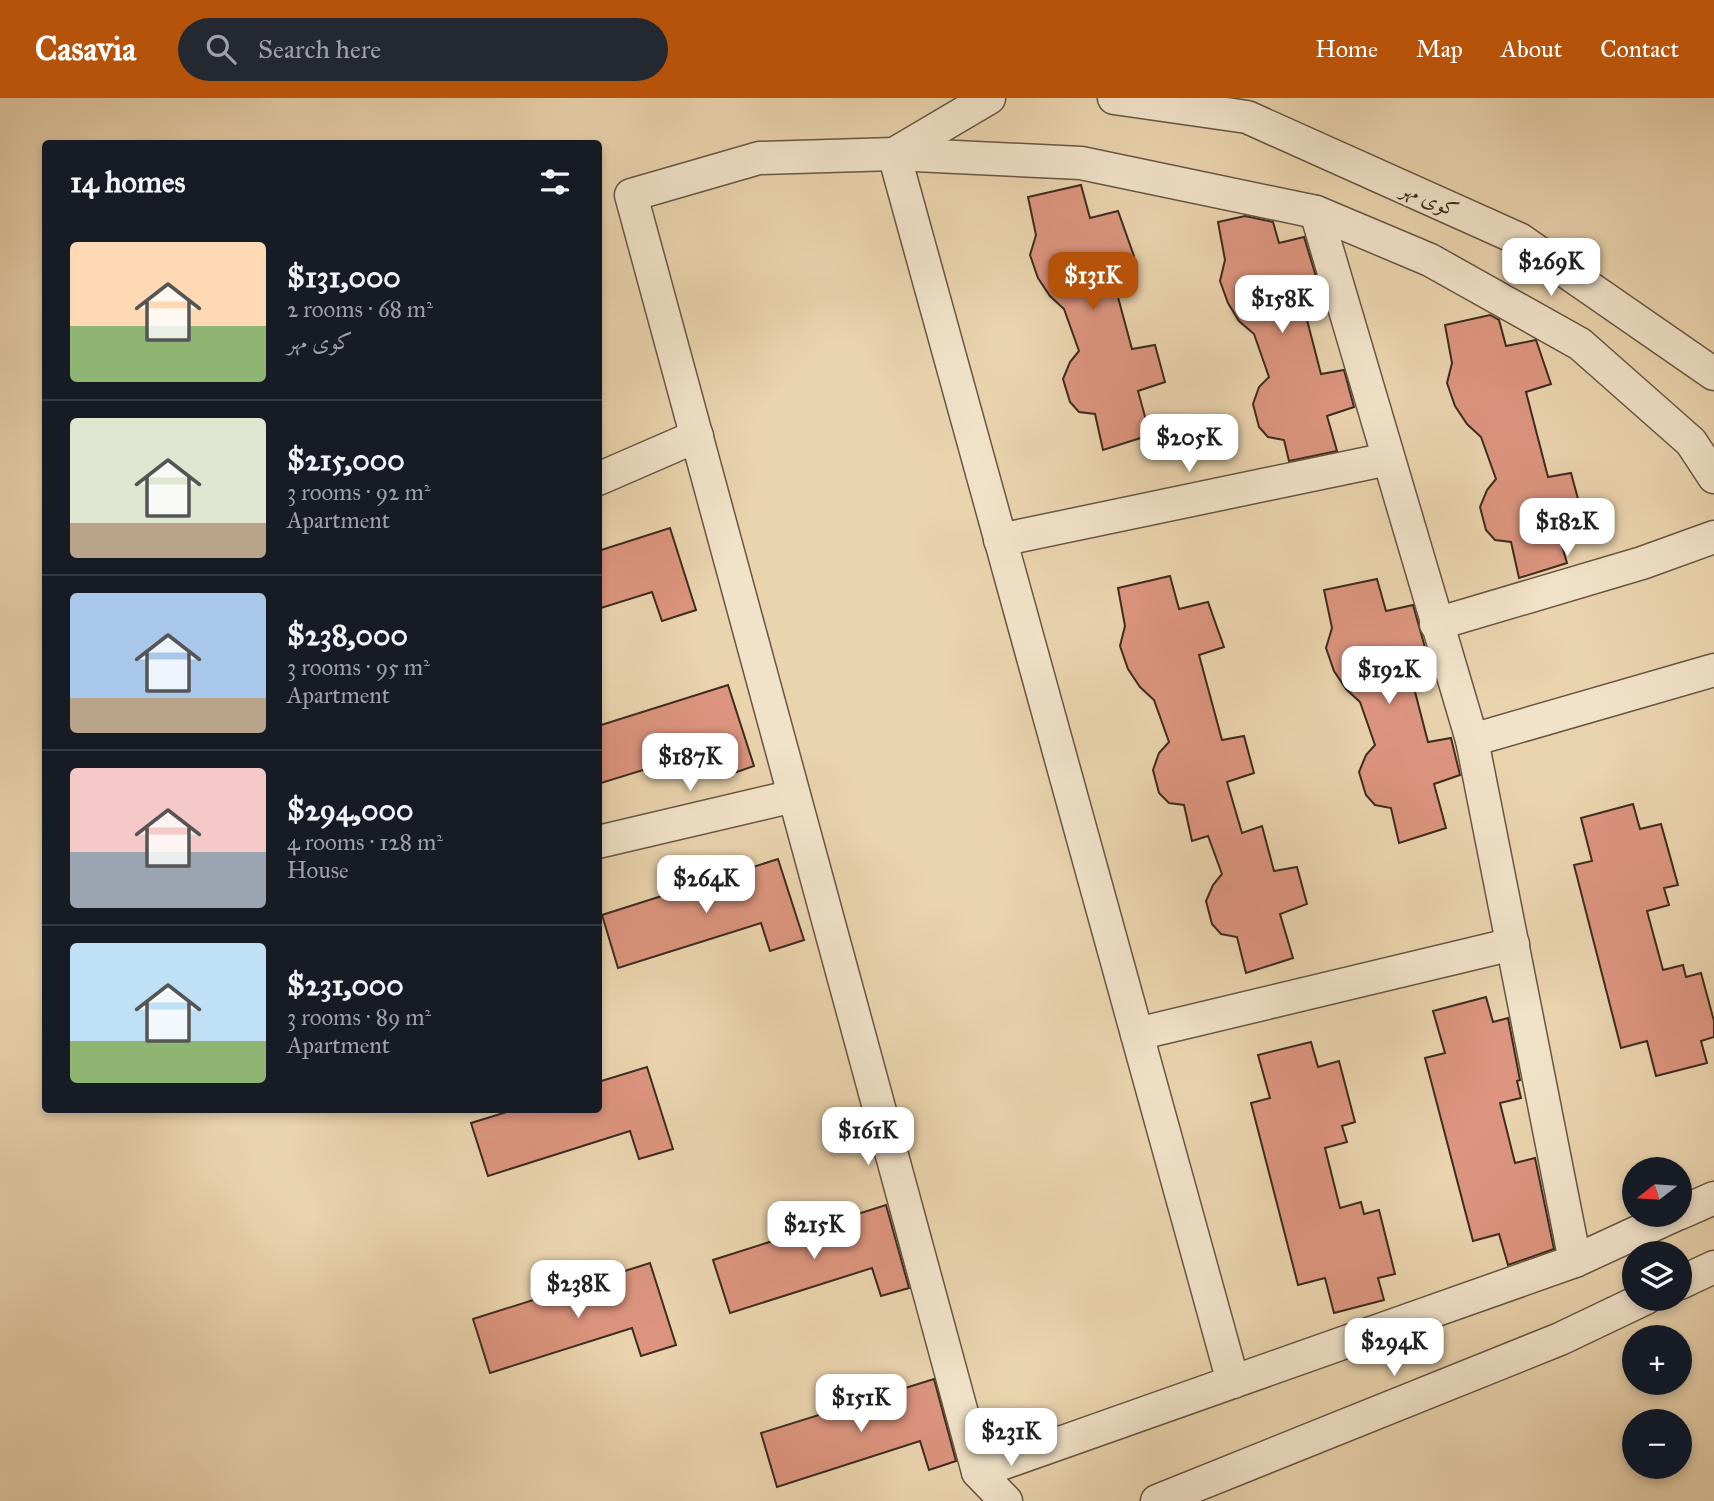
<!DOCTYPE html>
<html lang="en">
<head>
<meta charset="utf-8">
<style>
  body { margin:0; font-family:"IM FELL Great Primer",Amiri,serif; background:#242831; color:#f1f3f6; height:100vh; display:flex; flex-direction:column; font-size:26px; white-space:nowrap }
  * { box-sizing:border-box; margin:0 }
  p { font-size:23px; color:#9ea1a6 }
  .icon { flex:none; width:38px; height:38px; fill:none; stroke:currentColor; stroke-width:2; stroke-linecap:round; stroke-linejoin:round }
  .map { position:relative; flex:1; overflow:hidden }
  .drawer { position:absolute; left:42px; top:42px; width:560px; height:973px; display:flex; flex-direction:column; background:#171b24; border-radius:7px; box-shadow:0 4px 10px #0003 }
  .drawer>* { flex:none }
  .needle { width:46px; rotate:253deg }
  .controls { position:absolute; left:1622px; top:1059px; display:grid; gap:14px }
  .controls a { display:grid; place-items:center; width:70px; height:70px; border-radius:50%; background:#171b24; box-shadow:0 4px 10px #0003; font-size:35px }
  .price { position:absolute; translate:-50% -60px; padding:0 16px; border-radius:14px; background:#fff; color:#222; font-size:23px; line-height:46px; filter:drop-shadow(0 2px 4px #0008) }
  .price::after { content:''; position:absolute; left:50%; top:42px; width:21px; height:16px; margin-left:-10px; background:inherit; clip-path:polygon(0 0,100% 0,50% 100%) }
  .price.active { background:#b45309; color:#fff }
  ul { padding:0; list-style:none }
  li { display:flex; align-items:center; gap:21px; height:175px; padding:0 28px }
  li+li { border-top:2px solid #363941 }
  li span { display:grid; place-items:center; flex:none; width:196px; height:140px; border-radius:7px; color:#555 }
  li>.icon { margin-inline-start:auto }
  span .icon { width:84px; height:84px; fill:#fffc; stroke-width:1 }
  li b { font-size:30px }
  h2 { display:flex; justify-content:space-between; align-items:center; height:84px; padding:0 28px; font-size:30px }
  header { display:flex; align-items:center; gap:42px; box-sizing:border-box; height:98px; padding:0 35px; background:#b45309; color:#fff }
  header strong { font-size:33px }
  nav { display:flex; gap:38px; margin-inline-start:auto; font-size:24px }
  .search { width:490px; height:63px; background:#242831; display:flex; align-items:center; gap:18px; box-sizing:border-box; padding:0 24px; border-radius:38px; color:#9ea1a6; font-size:26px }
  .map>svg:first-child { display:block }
</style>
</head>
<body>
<header>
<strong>Casavia</strong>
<div class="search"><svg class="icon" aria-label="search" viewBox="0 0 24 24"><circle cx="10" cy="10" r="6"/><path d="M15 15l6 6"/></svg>Search here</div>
<nav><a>Home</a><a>Map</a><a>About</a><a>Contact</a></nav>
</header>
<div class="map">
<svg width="1714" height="1403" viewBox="0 0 1714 1403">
  <rect width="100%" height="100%" fill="#ead4ae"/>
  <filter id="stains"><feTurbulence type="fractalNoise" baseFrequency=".00286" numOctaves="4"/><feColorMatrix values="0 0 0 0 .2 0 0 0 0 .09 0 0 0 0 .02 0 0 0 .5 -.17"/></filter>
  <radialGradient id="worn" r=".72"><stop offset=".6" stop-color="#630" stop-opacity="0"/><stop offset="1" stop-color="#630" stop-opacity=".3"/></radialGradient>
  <g fill="#dd957f" stroke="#3d2c1e" stroke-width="2">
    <polygon points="1081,87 1090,120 1118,113 1134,158 1109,166 1132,251 1155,247 1165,284 1138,293 1150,337 1103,352 1095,316 1079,314 1070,304 1063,281 1070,264 1079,253 1064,211 1050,198 1038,180 1030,157 1036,137 1028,99"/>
    <polygon points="1245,118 1273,124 1279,145 1304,139 1318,185 1299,191 1321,276 1344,272 1354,309 1327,318 1337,353 1289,363 1284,342 1268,339 1259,329 1253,306 1259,289 1269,279 1254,236 1239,223 1228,205 1220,183 1225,162 1218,124"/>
    <polygon points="1490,217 1499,222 1506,248 1536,242 1551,286 1526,294 1548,379 1571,375 1581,412 1554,421 1567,465 1519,480 1511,444 1495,442 1486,432 1480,409 1487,392 1496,381 1481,339 1467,326 1455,308 1447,285 1452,265 1445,227"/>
    <polygon points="670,430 696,512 662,523 652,494 598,511 598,453"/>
    <polygon points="1170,478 1179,511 1208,504 1224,549 1199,557 1222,642 1244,638 1254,675 1227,684 1242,735 1262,728 1274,773 1297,769 1307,806 1280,816 1293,860 1246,875 1237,839 1221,836 1212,826 1206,803 1213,787 1222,776 1208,738 1192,743 1184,707 1169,705 1159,695 1153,672 1159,655 1169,644 1154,602 1140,589 1128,571 1120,548 1125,528 1118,490"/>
    <polygon points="1377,481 1386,513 1413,507 1426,553 1406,559 1428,644 1451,640 1460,677 1434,686 1446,730 1399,745 1391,710 1375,707 1366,697 1359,674 1366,657 1375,647 1360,604 1346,591 1334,573 1326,550 1332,530 1324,492"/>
    <polygon points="728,587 754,668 720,680 711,651 598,686 598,628"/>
    <polygon points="1633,706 1640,731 1661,726 1678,787 1664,790 1669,807 1647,813 1663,872 1683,867 1686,879 1701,875 1714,923 1714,939 1701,943 1707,965 1656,978 1647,943 1621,950 1574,767 1592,763 1581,720"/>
    <polygon points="778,761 804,842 770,853 761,825 618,870 602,817"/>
    <polygon points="1486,899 1493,924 1508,920 1520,982 1517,983 1521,1000 1500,1005 1515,1065 1535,1060 1554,1151 1508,1167 1499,1136 1473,1143 1425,960 1445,955 1433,913"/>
    <polygon points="1311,944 1318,969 1339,963 1355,1024 1342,1028 1347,1044 1325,1050 1340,1110 1361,1104 1364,1116 1379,1112 1395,1176 1378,1180 1384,1202 1334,1215 1325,1180 1298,1187 1251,1005 1270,1000 1258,957"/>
    <polygon points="647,969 673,1051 639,1061 630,1033 488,1078 471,1025 513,1012 598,1012 598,984"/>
    <polygon points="886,1107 909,1190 881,1198 872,1170 730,1215 713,1162"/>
    <polygon points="650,1165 676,1247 641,1258 632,1230 490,1275 473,1221"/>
    <polygon points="934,1281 956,1363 929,1372 920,1343 777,1389 761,1335"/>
  </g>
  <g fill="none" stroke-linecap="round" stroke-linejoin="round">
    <defs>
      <g id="street">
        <polyline points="1114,0 1247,19 1519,141 1714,276"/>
        <polyline points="894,56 1233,1284"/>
        <polyline points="894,56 989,0"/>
        <polyline points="1316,114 1472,642"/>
        <polyline points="598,381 697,338"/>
        <polyline points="1000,442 1388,361"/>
        <polyline points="1436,526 1642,465 1714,439"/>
        <polyline points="598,744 794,698"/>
        <polyline points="1137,936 1513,846"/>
        <polyline points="1680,1115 1714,1100"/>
        <polyline points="1677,1116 1575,1163 978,1374 631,97 759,60 894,56 1081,65 1316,114 1430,162 1580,246 1691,344 1714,379"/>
        <polyline points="1575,1163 1472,642 1714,572"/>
        <polyline points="1680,1185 1714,1169"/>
        <polyline points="978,1374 1006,1403"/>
        <polyline points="1157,1403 1560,1241 1646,1200"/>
      </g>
    </defs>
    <use href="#street" stroke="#685642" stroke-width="35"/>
    <use href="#street" stroke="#f1e3ca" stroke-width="32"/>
  </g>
  <g text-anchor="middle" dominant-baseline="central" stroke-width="6" stroke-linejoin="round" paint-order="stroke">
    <g font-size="21" fill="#3d2c1e" stroke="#f1e3ca">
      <text transform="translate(1430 101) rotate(24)">کوی مهر</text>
    </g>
  </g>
  <rect width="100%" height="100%" filter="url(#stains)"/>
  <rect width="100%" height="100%" fill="url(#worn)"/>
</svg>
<div class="controls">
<a><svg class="needle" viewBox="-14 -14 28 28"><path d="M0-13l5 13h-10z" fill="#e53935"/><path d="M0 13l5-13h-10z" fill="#9ea1a6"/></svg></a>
<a><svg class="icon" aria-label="layers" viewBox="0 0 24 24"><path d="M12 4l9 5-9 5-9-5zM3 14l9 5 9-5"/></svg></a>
<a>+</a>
<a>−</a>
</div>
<b class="price" style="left:1551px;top:200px">$269K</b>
<b class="price active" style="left:1093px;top:214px">$131K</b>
<b class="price" style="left:1282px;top:237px">$158K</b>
<b class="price" style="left:1189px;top:376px">$205K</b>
<b class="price" style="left:1567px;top:460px">$182K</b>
<b class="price" style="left:1389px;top:608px">$192K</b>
<b class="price" style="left:690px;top:695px">$187K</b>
<b class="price" style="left:706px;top:817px">$264K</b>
<b class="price" style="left:868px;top:1069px">$161K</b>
<b class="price" style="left:814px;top:1163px">$215K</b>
<b class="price" style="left:578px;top:1222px">$238K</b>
<b class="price" style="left:1394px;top:1280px">$294K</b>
<b class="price" style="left:861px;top:1336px">$151K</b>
<b class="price" style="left:1011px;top:1370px">$231K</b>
<section class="drawer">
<h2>14 homes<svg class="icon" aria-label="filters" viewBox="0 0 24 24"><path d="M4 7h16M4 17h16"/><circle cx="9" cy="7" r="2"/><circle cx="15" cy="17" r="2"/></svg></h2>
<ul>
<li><span style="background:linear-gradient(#ffd9b3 60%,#8fb573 0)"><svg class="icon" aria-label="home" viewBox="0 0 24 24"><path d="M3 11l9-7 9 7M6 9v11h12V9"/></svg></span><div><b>$131,000</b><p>2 rooms · 68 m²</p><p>کوی مهر</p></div></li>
<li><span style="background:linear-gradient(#dfe7d0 75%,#b9a48a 0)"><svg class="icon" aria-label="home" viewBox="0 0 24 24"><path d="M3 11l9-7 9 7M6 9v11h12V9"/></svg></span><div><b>$215,000</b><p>3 rooms · 92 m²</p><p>Apartment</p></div></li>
<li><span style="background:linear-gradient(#a9c7e8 75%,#b9a48a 0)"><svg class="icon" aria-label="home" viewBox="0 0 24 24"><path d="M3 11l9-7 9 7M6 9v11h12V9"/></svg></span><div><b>$238,000</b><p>3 rooms · 95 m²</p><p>Apartment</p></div></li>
<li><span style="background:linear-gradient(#f6c9c9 60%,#9aa5b1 0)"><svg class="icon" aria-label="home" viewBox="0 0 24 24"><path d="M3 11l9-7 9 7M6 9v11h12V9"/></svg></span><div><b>$294,000</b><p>4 rooms · 128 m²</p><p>House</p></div></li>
<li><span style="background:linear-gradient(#bfe0f5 70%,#8fb573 0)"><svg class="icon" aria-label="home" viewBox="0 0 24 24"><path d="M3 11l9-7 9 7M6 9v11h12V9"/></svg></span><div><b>$231,000</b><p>3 rooms · 89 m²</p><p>Apartment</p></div></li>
</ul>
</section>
</div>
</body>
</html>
